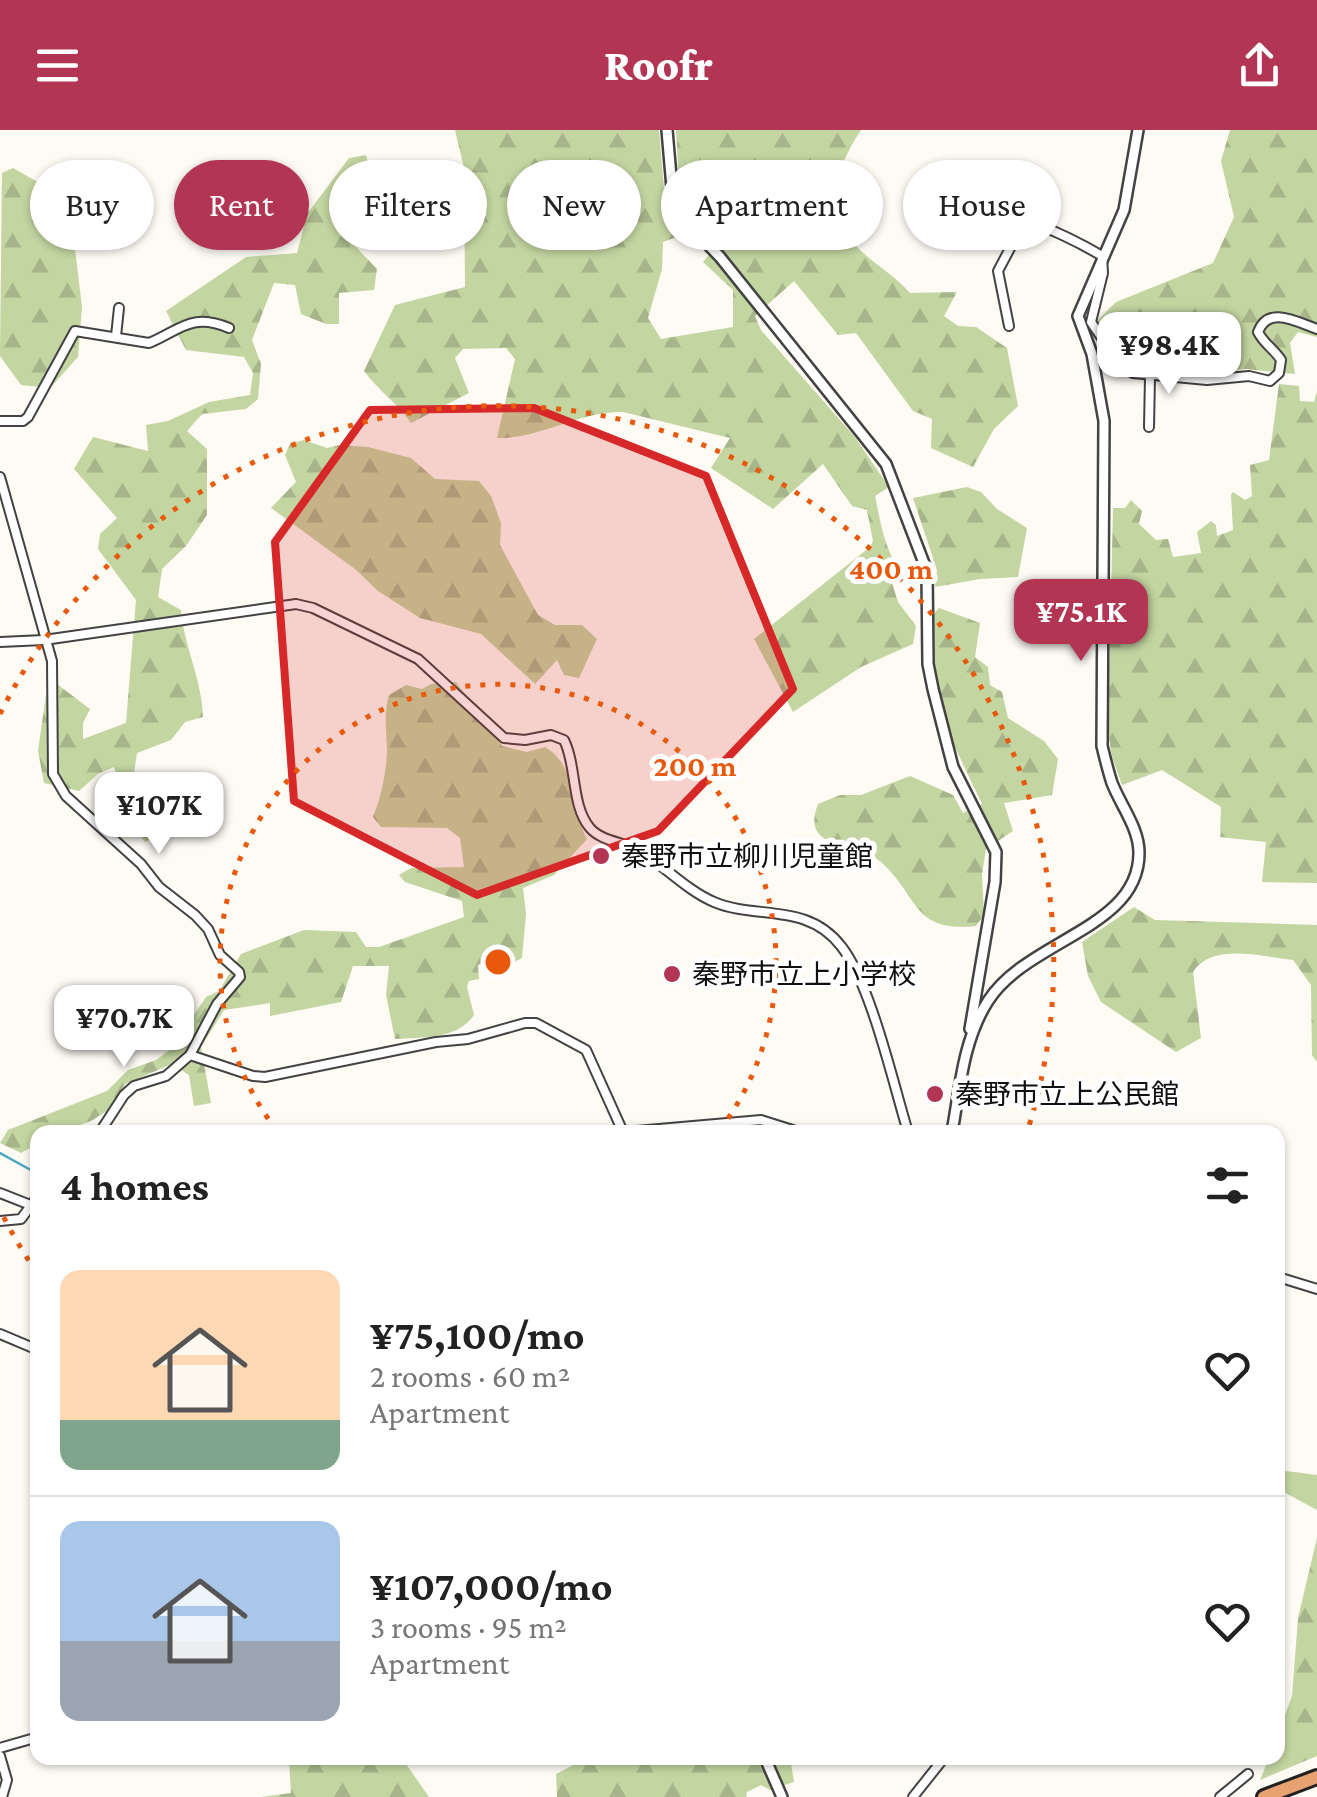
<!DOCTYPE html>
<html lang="en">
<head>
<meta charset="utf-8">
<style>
  body { margin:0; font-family:"Crimson Pro","Noto Sans JP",serif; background:#f2f2f2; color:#222; height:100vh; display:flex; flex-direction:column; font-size:38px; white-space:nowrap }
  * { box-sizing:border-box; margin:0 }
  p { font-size:32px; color:#767676 }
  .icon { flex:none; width:55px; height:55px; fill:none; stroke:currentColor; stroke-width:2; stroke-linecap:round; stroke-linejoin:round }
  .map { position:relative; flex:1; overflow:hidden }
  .panel { position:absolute; left:30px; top:995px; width:1255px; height:640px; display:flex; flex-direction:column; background:#fff; border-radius:20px; box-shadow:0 2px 8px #0004 }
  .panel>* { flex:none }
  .guide { position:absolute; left:30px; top:30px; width:1258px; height:90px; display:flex; gap:20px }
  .price { position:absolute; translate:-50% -85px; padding:0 22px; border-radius:20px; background:#fff; color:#222; font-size:32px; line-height:65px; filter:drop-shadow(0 2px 5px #0008) }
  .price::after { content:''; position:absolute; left:50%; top:60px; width:30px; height:22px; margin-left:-15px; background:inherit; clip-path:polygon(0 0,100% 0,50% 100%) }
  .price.active { background:#b33554; color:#fff }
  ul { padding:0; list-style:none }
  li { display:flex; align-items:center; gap:30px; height:250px; padding:0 30px }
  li+li { border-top:2px solid #e0e0e0 }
  li span { display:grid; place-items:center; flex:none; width:280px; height:200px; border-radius:20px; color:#555 }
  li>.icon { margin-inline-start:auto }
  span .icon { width:120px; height:120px; fill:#fffc; stroke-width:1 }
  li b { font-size:42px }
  h2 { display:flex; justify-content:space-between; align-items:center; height:120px; padding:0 30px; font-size:42px }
  .tag { padding:0 35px; border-radius:45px; background:#fff; box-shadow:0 2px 8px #0004; font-size:35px; line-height:90px }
  .tag.active { background:#b33554; color:#fff }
  header { display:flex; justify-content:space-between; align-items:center; height:130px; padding:0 30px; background:#b33554; color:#fff; font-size:45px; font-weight:800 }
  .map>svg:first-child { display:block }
</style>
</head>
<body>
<header><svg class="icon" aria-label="menu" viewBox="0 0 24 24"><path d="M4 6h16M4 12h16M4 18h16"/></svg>Roofr<svg class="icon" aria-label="share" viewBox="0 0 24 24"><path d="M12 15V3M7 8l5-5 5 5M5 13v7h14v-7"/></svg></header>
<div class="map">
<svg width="1317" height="1667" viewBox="0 0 1317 1667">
  <defs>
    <pattern id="forest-firs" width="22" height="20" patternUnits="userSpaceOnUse" patternTransform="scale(2.5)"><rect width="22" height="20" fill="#c3d5a1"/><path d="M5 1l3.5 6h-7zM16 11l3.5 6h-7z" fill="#a6b68a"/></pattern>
  </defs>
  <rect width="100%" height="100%" fill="#fefaf4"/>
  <g fill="url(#forest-firs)">
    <path d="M455,0H659L664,59L685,104L663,112L662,139L648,188L661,209L733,197V160L703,132L718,114C673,83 680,50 676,0H861C838,35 825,71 851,110C864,128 893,143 910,163L957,162L944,186L958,196L976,197L1007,218L1018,276L994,299L973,337L931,318L932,289L913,281L856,203L838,205L794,151L755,186L761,200L854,306L889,357L875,366C881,395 885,423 904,446L892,453L898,472L916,496L913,514L861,537L793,582L754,509L870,417L873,411L867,380L852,376L823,334L773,379L711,338L730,308L623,282C579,281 540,309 497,308L515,229L506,218L463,219L455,228L469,263L411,293C397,273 379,261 364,241L395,175L465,157L464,38Z"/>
    <polygon points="1230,0 1317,0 1317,207 1298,202 1290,213 1295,244 1246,239 1186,242 1130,234 1097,191 1116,172 1213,133 1234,87 1221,31"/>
    <path d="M366,25C373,54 380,83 347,95L354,115L377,139L374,160L339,163V194H326L301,184L295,155L274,153L252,210L261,234L258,269L246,279L202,284L187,301L207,319V385L186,416L162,439L158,467L181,480C184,517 202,549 203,587L185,592L171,610L137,623L134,643L163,703L145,712L121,679L125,672L114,637L98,644L79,661L44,653L38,621L46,565L57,554L90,579L83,593V609L126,593L136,470L98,419L100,404L117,388L74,339L93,307L148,321L146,295L168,291L209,272L250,265L253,243L244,227L186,220L166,181L246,127L297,123L307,84L349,28Z"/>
    <polygon points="13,38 57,63 74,111 82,177 78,227 50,258 21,255 0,226 2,43"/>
    <polygon points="1279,254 1299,256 1300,271 1314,272 1317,261 1317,753 1262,752 1266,712 1220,707 1221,677 1162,640 1122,655 1112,627 1108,601 1113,378 1125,378 1131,370 1142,381 1139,394 1156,410 1168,409 1173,427 1201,423 1197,402 1211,391 1216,395 1217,406 1233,400 1231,365 1233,362 1245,370 1252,366 1250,335 1269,330"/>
    <polygon points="304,310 327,318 339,315 368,317 411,328 435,349 479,351 491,366 501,393 500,415 538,485 555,495 582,495 597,509 579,548 564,545 557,530 535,554 481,504 420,488 378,461 355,439 271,378 296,352 285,325 290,314"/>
    <polygon points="967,357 981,362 997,379 1027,398 1018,447 980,449 935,457 937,440 913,368"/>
    <path d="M939,478L980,493L975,527L988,537L990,555L1002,562L1008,588L1044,611L1058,629L1052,665L1004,673L1013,701L986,719L982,744L984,785L976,796C912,803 919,766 881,732C858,711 799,722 818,674L840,665H861L910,646L953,665L963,683L982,674L951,609L935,539L933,484Z"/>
    <path d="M456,552L502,616L527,622L545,617C577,635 571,680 587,709L554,745L523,758L526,784L522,828L509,835L494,827L478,835L479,849L469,851L467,857L474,885C457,910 422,907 395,909L386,865L389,836H353L341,872L270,886V873L224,880L201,917L211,973L194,976L189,945L172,934L125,954L107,981L91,991L61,1002H38L37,1014L21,1023L0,1013L8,1000L107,961L128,940L156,930L171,919L206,867L219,861L241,824L304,800L356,802L366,817H379L464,787L462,771L405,752L399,745L411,738L464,737L460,708L447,698L381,697L373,687C381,667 386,644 387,622C387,601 383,586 389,565L406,555L422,559L431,554Z"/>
    <path d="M1134,777L1155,790L1317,795V932L1312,925L1311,855L1293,830C1262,827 1213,812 1193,842L1201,908L1176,922L1101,872L1088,846L1082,812Z"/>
    <polygon points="1278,1340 1317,1345 1317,1380 1278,1359"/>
    <polygon points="1317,1408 1317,1626 1260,1650 1269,1628 1278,1628 1278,1604 1292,1566 1298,1488"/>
    <polygon points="289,1628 409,1628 406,1634 429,1667 261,1667 291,1663"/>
    <polygon points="572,1628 790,1628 794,1652 770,1660 761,1655 747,1662 746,1667 557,1667 556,1644 575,1634"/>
  </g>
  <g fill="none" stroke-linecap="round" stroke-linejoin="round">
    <polyline stroke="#4ba9c1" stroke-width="2.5" points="0,1023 38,1044"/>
    <defs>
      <g id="minor">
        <path d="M915,78C925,74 935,67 945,68C989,71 1064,103 1102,126L1103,143L1091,192L1121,236L1133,243L1207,250L1249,246L1270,251L1279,243L1281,230C1274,219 1264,214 1258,202C1268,175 1297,192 1317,199"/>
        <polyline points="1009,196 998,141 1016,107 1030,93"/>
        <polyline points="116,206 119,178"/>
        <path d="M0,291H23L28,287L75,201L149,213C180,200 192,182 229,198"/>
        <polyline points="1149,297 1150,247"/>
        <polyline points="0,347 52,531 53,644 66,666 141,734 159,757 195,785 208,799 220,825 239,842 240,847 217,874 190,925 166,946 134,956 124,965 100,1002"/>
        <path d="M0,512L44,510L296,474L313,478L418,529L504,608L525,610L551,605L564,610C577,636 571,676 590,698C601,711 623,712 638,720C664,735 686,760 714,772C757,790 807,772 841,816C871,854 893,953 908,1002"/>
        <polyline points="190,925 253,946 265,947 436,912 468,909 525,893 536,893 586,920 623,1002"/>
        <polyline points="625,1002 761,990 799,1002"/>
        <polyline points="0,1063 38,1078"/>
        <polyline points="0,1091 21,1089 38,1066"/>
        <polyline points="1278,1147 1317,1159"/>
        <polyline points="0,1204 38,1220"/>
        <polyline points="0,1618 38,1607"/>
        <polyline points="0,1626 7,1650 2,1667"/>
        <polyline points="913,1667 944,1628"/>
        <polyline points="1220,1667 1248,1644"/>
      </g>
      <g id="tertiary">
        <polyline points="667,0 672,58 676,75 686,92 720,127 886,334 927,441 928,534 933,559 953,637 996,722 995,752 970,899"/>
        <path d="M952,1002C960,958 963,910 988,871C1028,809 1139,799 1139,723C1139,698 1121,676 1112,653C1108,641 1105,628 1102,616L1104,291L1092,224L1078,186L1124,80L1138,0"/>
        <polyline points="765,1628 782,1667"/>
      </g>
      <polyline id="trunk" points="1264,1667 1317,1647"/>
    </defs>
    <use href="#minor" stroke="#434343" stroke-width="12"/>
    <use href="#tertiary" stroke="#434343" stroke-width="14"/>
    <use href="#trunk" stroke="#212121" stroke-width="18"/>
    <use href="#minor" stroke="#fff" stroke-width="8"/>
    <use href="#tertiary" stroke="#fff" stroke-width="9"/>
    <use href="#trunk" stroke="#e8a170" stroke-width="12"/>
  </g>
  <path fill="#d62828" fill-opacity="0.2" stroke="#d62828" stroke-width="8" stroke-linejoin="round" d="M534,278L706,346L793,559L658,701L477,765L294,671L275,412L370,280Z"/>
  <g fill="none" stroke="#e8590c" stroke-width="5" stroke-dasharray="5 10">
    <path d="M277 1001A278 278 0 1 1 719 1001"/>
    <path d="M37 1143A556 556 0 0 1 0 1080M0 584A556 556 0 0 1 1028 999"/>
  </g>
  <g fill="#b33554" stroke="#fff" stroke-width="4">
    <circle cx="601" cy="726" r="10"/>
    <circle cx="672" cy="844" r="10"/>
    <circle cx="935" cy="964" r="10"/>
  </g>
  <g text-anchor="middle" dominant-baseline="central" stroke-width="10" stroke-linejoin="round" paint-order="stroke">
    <g font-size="28" fill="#101010" stroke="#fff" text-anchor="start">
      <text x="621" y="726">秦野市立柳川児童館</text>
      <text x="692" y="844">秦野市立上小学校</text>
      <text x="955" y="964">秦野市立上公民館</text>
    </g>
  </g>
  <circle cx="498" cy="832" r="15" fill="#e8590c" stroke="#fff" stroke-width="5"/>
  <g font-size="30" text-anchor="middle" font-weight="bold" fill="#e8590c" stroke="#fff" stroke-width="10" stroke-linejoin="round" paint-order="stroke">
    <text x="891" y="449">400 m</text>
    <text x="695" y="646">200 m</text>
  </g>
</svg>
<b class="price" style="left:1169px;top:267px">¥98.4K</b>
<b class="price active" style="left:1081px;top:534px">¥75.1K</b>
<b class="price" style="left:159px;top:727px">¥107K</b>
<b class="price" style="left:124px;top:940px">¥70.7K</b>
<div class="guide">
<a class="tag">Buy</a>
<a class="tag active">Rent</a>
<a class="tag">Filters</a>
<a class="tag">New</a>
<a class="tag">Apartment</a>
<a class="tag">House</a>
</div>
<section class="panel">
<h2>4 homes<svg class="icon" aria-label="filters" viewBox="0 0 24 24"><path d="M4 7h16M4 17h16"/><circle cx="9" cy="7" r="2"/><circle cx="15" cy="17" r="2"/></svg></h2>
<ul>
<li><span style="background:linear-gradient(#ffd9b3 75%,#7fa58c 0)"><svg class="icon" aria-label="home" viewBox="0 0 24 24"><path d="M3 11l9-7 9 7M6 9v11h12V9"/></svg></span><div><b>¥75,100/mo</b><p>2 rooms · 60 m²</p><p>Apartment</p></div><svg class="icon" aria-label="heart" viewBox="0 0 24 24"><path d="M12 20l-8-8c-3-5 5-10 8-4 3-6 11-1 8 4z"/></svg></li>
<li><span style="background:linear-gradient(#a9c7e8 60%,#9aa5b1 0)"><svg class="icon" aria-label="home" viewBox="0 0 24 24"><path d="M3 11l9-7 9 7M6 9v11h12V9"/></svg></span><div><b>¥107,000/mo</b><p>3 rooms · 95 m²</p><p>Apartment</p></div><svg class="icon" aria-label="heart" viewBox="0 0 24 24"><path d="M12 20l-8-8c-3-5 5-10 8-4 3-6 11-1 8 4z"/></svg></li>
</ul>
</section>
</div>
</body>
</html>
